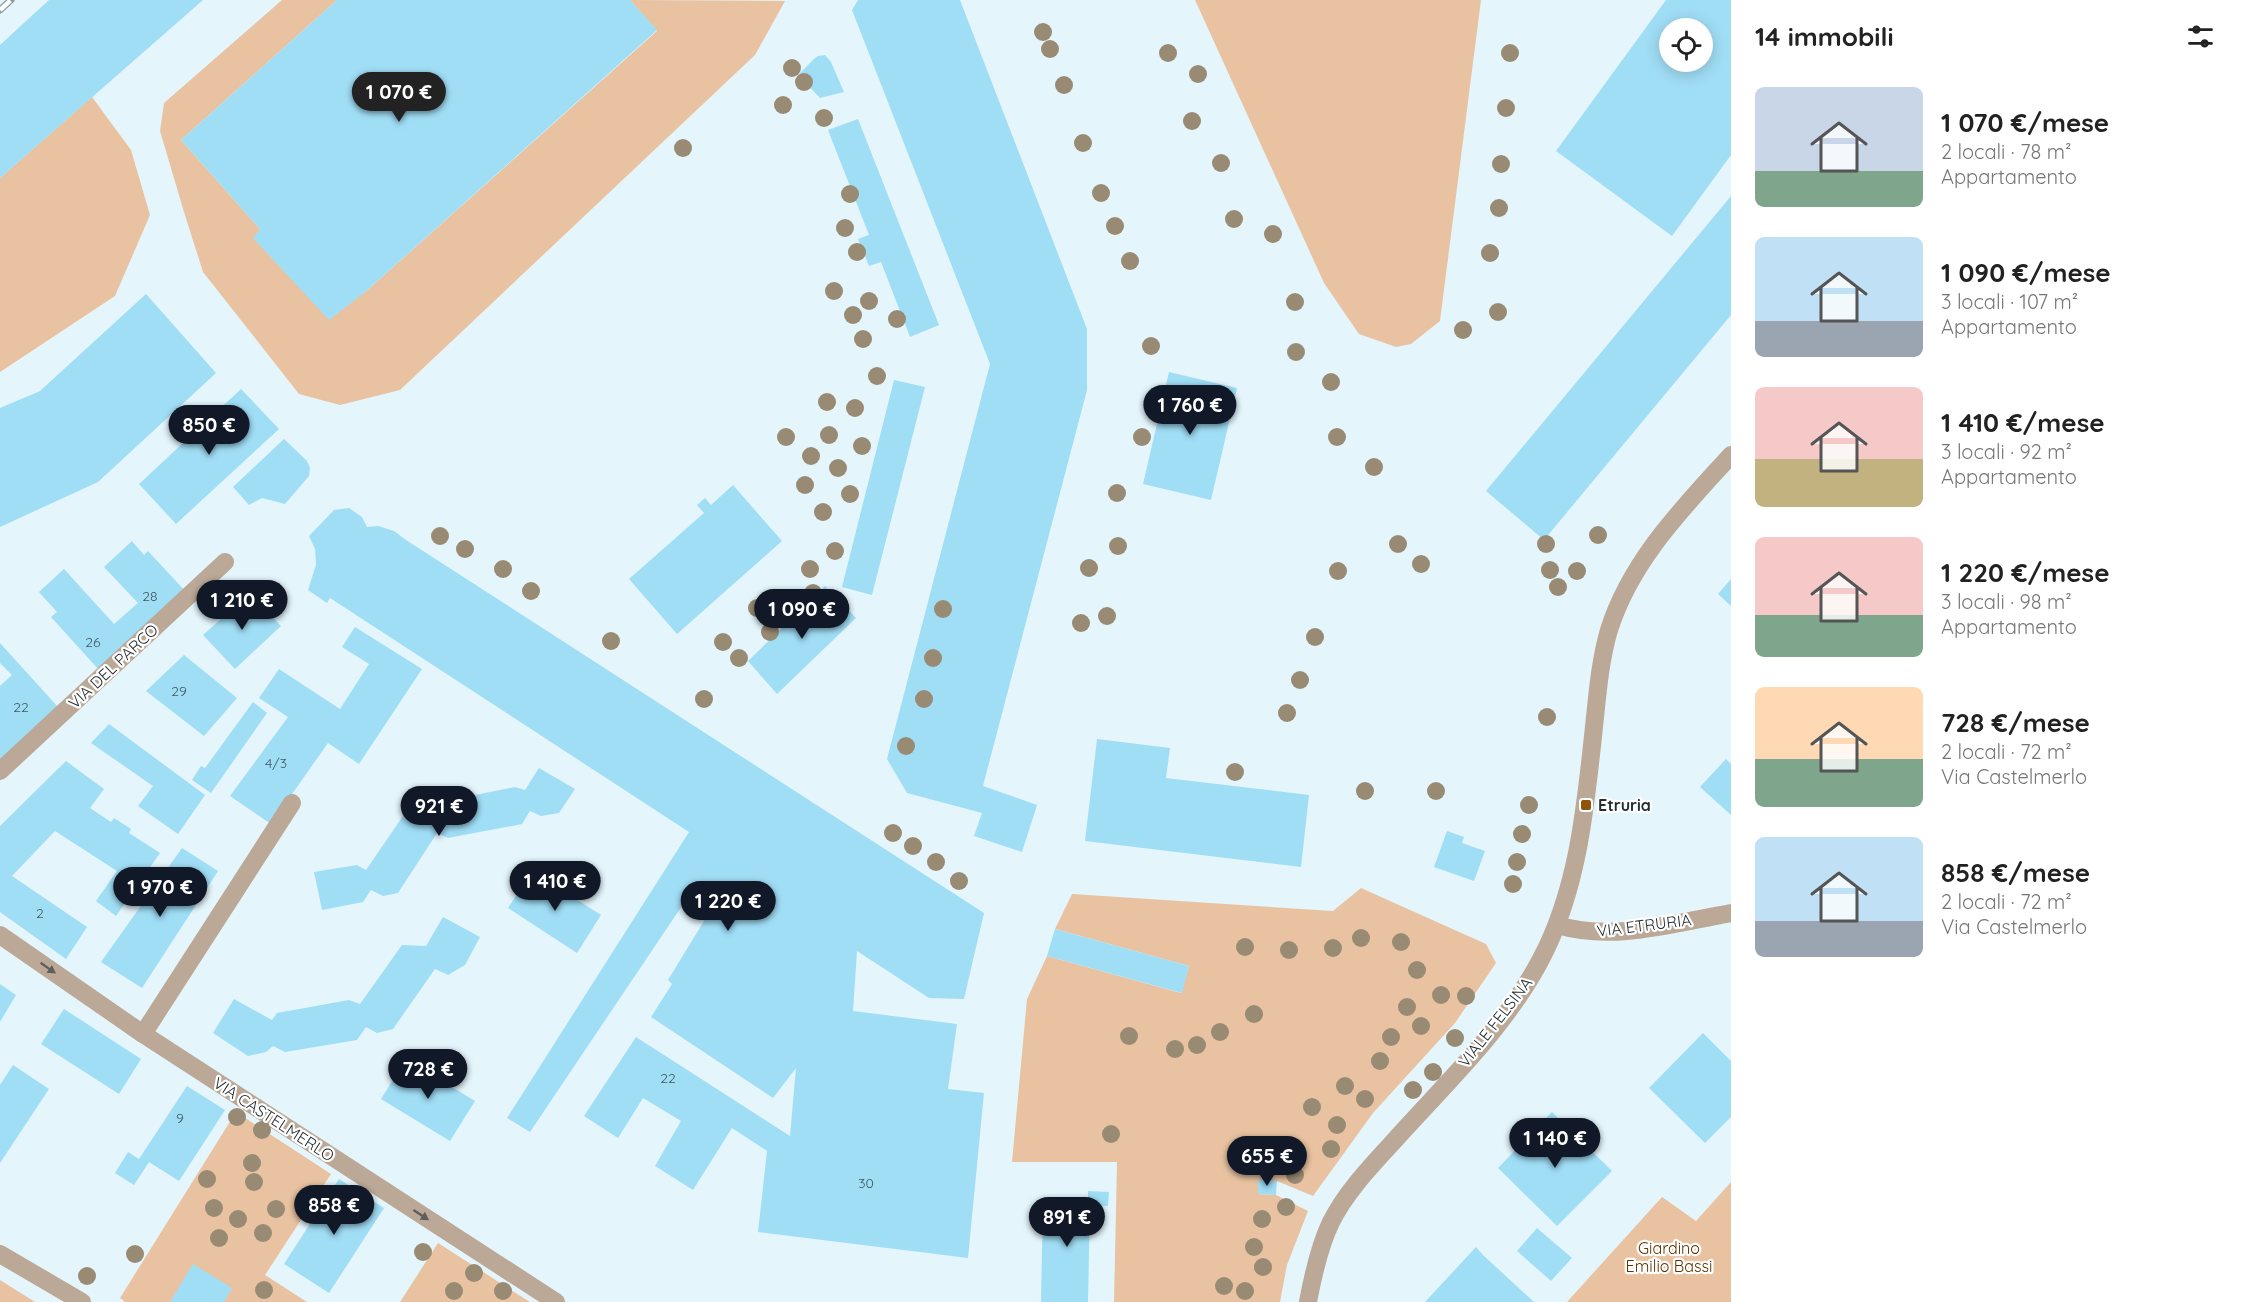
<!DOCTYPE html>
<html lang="it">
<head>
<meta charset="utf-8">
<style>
  body { margin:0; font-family:Quicksand,sans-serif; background:#f2f2f2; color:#222; height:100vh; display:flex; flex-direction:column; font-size:22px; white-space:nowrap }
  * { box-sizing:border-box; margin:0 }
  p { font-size:20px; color:#767676 }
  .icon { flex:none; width:33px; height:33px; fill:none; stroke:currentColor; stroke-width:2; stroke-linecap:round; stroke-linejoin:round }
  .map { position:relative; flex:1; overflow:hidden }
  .panel { display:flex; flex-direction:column; background:#fff; width:510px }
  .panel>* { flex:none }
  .buttons { position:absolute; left:1659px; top:18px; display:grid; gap:12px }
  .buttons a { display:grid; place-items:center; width:54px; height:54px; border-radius:50%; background:#fff; box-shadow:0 3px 15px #0003; font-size:30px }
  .price { position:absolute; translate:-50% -51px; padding:0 14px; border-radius:21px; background:#111827; color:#fff; font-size:20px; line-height:39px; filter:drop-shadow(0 2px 3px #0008) }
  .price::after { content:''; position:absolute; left:50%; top:36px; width:18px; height:14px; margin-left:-9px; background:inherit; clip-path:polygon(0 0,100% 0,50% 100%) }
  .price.active { background:#222; color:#fff }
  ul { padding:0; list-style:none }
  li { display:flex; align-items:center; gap:18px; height:150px; padding:0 24px }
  li span { display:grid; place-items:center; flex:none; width:168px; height:120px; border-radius:9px; color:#555 }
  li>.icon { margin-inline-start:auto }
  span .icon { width:72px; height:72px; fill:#fffc; stroke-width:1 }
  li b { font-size:26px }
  h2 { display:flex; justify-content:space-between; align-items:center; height:72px; padding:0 24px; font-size:26px }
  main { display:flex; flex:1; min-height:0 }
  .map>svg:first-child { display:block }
</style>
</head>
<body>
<main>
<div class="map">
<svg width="1731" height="1302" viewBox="0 0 1731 1302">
  <rect width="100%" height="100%" fill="#e4f5fc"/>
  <g fill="#e9c3a1">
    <polygon points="282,0 337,0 181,140 260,229 287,206 364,293 657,31 630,0 785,1 755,55 400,390 340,405 299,394 203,272 184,212 160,131 164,103"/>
    <polygon points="1195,0 1481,0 1440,321 1411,344 1396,347 1359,334 1324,283"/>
    <polygon points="92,97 131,150 150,215 115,296 0,372 0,178"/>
    <polygon points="1361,888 1486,944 1496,963 1455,1023 1373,1113 1313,1196 1277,1181 1258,1181 1258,1194 1276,1195 1308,1211 1287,1265 1280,1302 1114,1302 1117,1162 1012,1162 1027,999 1047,956 1181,993 1189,966 1055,929 1072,894 1333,911"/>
    <polygon points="236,1112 331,1174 265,1275 307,1302 125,1302 120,1298"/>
    <polygon points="1731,1182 1731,1302 1567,1302 1662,1197 1696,1221"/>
    <polygon points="438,1243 530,1302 400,1302"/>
    <polygon points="0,1280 35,1302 0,1302"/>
  </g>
  <g fill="#a0def6" fill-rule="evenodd">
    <polygon points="49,0 203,0 0,178 0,45"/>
    <polygon points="337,0 630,0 657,30 364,293 329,320 253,238 260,229 181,140"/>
    <polygon points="858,0 960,0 1087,329 1087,390 983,786 1037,805 1022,852 974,836 982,813 907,793 887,759 990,364 852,10"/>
    <path d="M1666,0H1731V155L1672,236L1556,151ZM1670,28H1702V62H1670Z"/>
    <polygon points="825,55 831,62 844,92 820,98 798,75 814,59 818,56"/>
    <polygon points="858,119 939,325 910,337 881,262 869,266 858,239 869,235 828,130"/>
    <polygon points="1731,196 1731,315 1544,540 1486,491"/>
    <polygon points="146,294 216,373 98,482 0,527 0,408 40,391"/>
    <polygon points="1169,372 1237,388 1211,500 1143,484"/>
    <polygon points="894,380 925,387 872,595 842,587"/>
    <polygon points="241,389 279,429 176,524 139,484"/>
    <polygon points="284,439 307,461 310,468 309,476 285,504 262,498 249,505 233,487"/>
    <polygon points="733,485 782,541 677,634 629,579 704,513 697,505 705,498 711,505"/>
    <polygon points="349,508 362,517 367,527 378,526 394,531 406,540 984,913 964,999 929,998 857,951 853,1011 957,1024 948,1089 984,1093 968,1258 758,1232 767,1151 732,1128 693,1190 655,1166 681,1121 643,1098 618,1138 584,1116 636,1037 790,1136 796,1068 773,1098 651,1017 672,984 668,980 718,898 696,885 530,1132 507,1118 689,832 330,598 327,603 308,590 316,565 315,549 309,536 334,510"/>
    <polygon points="132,541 144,555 148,551 186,592 100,671 51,617 57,612 39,592 64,569 114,624 138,603 104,567"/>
    <polygon points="1731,579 1731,606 1718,594"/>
    <polygon points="825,586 856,618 777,694 748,661"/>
    <polygon points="250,593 281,626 235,669 203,635"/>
    <polygon points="355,627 422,669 359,764 328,743 271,824 230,796 288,717 259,698 279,669 340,709 369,664 342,647"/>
    <polygon points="0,643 58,707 0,760 0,686 12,675 0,663"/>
    <polygon points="184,655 237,698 204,736 146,691"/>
    <polygon points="253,702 267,713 211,793 192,780 201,766 205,768"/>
    <polygon points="109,724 205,795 178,834 138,806 153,786 91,743"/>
    <polygon points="1097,739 1170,748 1166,778 1309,795 1301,867 1085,841"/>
    <polygon points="1726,759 1731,764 1731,815 1700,787"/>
    <polygon points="66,761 104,789 90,808 111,822 114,818 131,829 129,833 160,853 116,916 96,901 117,871 55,831 12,876 87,927 66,959 0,912 0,826"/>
    <polygon points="539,768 575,789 559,813 541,816 530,811 522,824 448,838 437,833 398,893 383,896 371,890 363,902 322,910 314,872 357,865 366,870 405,813 420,809 432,814 440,802 515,787 525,790"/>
    <polygon points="1447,831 1464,837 1462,843 1485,851 1474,881 1434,867"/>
    <polygon points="182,848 218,871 142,988 101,962"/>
    <polygon points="532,871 601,915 577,953 508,908"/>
    <polygon points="443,917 480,937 465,965 448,975 435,969 393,1029 377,1033 366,1027 357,1040 285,1052 273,1046 266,1052 248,1056 213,1033 234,999 272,1020 277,1013 349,1000 360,1004 402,945 426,946"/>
    <polygon points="1055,929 1189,966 1182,993 1047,956"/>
    <polygon points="0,984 16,995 0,1022"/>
    <polygon points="64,1009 141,1059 119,1094 41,1044"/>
    <polygon points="1703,1033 1731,1061 1731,1117 1705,1143 1649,1088"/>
    <polygon points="406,1059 475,1101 450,1141 381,1099"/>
    <polygon points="13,1065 49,1089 0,1163 0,1085"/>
    <polygon points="187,1086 225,1110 179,1181 149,1162 134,1185 115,1173 128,1152 139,1159"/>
    <polygon points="1552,1112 1612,1171 1557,1226 1498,1168"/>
    <polygon points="339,1179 384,1208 329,1293 284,1264"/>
    <polygon points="1258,1180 1277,1181 1276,1195 1258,1194"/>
    <polygon points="1088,1191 1109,1192 1108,1206 1090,1205 1088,1302 1041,1302 1043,1199 1088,1199"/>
    <polygon points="1537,1228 1572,1258 1551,1281 1517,1251"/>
    <polygon points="1476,1247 1483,1255 1534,1302 1425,1302"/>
    <polygon points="193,1264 232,1288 224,1302 170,1302"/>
  </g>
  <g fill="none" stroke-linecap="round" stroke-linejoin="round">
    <g stroke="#bba897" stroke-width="18">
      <polyline points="0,771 225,562"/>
      <path d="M1557,925C1614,942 1674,923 1731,913"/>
      <polyline points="0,935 143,1034 556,1302"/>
      <polyline points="143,1034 292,803"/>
      <polyline points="0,1254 82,1302"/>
      <path d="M1308,1302C1313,1275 1319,1247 1331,1222C1346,1192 1371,1166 1394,1141C1445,1084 1505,1028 1541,959C1577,891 1585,812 1593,736C1597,701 1599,664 1609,630C1631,560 1683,508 1731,455"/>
    </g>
    <defs>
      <polyline id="rail" points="0,10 11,0"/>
    </defs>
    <use href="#rail" stroke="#8c999f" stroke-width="7"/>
    <use href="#rail" stroke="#fff" stroke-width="4.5" stroke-dasharray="14" stroke-linecap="butt"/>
  </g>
  <g fill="#998b73">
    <circle cx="1043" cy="32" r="9"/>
    <circle cx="1050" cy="49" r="9"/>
    <circle cx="1168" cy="53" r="9"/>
    <circle cx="1510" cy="53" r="9"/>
    <circle cx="792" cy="68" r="9"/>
    <circle cx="1198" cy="74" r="9"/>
    <circle cx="804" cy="82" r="9"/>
    <circle cx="1064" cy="85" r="9"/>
    <circle cx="783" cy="105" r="9"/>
    <circle cx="1506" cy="108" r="9"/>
    <circle cx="824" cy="118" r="9"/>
    <circle cx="1192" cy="121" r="9"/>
    <circle cx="1083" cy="143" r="9"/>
    <circle cx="683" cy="148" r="9"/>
    <circle cx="1221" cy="163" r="9"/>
    <circle cx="1501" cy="164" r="9"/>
    <circle cx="1101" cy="193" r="9"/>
    <circle cx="850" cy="194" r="9"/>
    <circle cx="1499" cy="208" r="9"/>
    <circle cx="1234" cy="219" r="9"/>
    <circle cx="1115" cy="226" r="9"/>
    <circle cx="845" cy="228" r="9"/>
    <circle cx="1273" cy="234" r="9"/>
    <circle cx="857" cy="252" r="9"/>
    <circle cx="1490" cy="253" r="9"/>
    <circle cx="1130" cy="261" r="9"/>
    <circle cx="834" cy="291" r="9"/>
    <circle cx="869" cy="301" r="9"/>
    <circle cx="1295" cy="302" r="9"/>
    <circle cx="1498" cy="312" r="9"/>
    <circle cx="853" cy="315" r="9"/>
    <circle cx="897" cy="319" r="9"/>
    <circle cx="1463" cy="330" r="9"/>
    <circle cx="863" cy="339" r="9"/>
    <circle cx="1151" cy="346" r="9"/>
    <circle cx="1296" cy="352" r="9"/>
    <circle cx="877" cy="376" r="9"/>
    <circle cx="1331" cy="382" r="9"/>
    <circle cx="827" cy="402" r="9"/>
    <circle cx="855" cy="408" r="9"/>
    <circle cx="829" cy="435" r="9"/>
    <circle cx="786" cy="437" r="9"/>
    <circle cx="1142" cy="437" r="9"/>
    <circle cx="1337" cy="437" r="9"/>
    <circle cx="862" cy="446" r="9"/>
    <circle cx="811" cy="456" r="9"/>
    <circle cx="1374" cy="467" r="9"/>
    <circle cx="838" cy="468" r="9"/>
    <circle cx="805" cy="485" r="9"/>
    <circle cx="1117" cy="493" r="9"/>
    <circle cx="850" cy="494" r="9"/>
    <circle cx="823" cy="512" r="9"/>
    <circle cx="1598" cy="535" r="9"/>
    <circle cx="440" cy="536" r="9"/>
    <circle cx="1398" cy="544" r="9"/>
    <circle cx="1546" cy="544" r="9"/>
    <circle cx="1118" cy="546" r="9"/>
    <circle cx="465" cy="549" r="9"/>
    <circle cx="835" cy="551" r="9"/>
    <circle cx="1421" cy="564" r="9"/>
    <circle cx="1089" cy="568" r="9"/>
    <circle cx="503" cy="569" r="9"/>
    <circle cx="810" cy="569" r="9"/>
    <circle cx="1550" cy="570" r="9"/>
    <circle cx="1338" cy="571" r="9"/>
    <circle cx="1577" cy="571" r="9"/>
    <circle cx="1558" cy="587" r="9"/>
    <circle cx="531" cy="591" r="9"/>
    <circle cx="813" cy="593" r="9"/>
    <circle cx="757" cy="608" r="9"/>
    <circle cx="943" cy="609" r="9"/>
    <circle cx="1107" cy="616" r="9"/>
    <circle cx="1081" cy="623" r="9"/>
    <circle cx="770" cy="632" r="9"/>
    <circle cx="1315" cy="637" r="9"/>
    <circle cx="611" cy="641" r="9"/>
    <circle cx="723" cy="642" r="9"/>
    <circle cx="739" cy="658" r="9"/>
    <circle cx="933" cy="658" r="9"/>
    <circle cx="1300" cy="680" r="9"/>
    <circle cx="704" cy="699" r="9"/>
    <circle cx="924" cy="699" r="9"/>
    <circle cx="1287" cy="713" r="9"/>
    <circle cx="1547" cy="717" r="9"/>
    <circle cx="906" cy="746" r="9"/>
    <circle cx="1235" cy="772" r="9"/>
    <circle cx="1365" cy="791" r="9"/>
    <circle cx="1436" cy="791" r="9"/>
    <circle cx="1529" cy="805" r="9"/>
    <circle cx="893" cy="833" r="9"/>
    <circle cx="1522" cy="834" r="9"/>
    <circle cx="913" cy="846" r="9"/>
    <circle cx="936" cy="862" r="9"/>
    <circle cx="1517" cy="862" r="9"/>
    <circle cx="959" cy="881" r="9"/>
    <circle cx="1513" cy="884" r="9"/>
    <circle cx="1361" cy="938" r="9"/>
    <circle cx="1401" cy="942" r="9"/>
    <circle cx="1245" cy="947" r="9"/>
    <circle cx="1333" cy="948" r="9"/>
    <circle cx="1289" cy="950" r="9"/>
    <circle cx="1417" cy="970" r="9"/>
    <circle cx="1441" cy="995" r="9"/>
    <circle cx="1466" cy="996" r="9"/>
    <circle cx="1407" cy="1007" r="9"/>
    <circle cx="1254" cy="1014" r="9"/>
    <circle cx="1421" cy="1026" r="9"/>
    <circle cx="1220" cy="1032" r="9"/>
    <circle cx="1129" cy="1036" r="9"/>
    <circle cx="1391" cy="1037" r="9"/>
    <circle cx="1455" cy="1038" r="9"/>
    <circle cx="1197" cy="1045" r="9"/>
    <circle cx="1175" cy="1049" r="9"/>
    <circle cx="1380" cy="1061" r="9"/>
    <circle cx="1433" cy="1072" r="9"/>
    <circle cx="1345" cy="1086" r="9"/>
    <circle cx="1413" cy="1090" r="9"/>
    <circle cx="1365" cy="1099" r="9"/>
    <circle cx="1312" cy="1107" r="9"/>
    <circle cx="237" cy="1117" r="9"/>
    <circle cx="1337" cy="1125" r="9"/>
    <circle cx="262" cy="1130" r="9"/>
    <circle cx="1111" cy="1134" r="9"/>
    <circle cx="1331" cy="1149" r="9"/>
    <circle cx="252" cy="1163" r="9"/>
    <circle cx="1295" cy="1175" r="9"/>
    <circle cx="207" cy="1179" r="9"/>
    <circle cx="254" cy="1182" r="9"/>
    <circle cx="1286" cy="1207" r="9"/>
    <circle cx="214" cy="1208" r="9"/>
    <circle cx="276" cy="1209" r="9"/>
    <circle cx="238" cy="1219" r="9"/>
    <circle cx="1262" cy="1219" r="9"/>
    <circle cx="263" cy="1233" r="9"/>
    <circle cx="219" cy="1238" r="9"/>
    <circle cx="1254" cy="1247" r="9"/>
    <circle cx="423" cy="1252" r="9"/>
    <circle cx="135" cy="1254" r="9"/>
    <circle cx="1263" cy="1267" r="9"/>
    <circle cx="474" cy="1273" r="9"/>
    <circle cx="87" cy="1276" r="9"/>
    <circle cx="1224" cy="1286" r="9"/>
    <circle cx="264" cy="1290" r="9"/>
    <circle cx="454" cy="1291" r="9"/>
    <circle cx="503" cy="1291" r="9"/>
    <circle cx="1245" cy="1291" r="9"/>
  </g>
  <defs><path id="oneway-solid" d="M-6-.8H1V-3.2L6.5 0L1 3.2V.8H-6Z" transform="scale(1.5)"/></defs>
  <g fill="#605e5a">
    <use href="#oneway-solid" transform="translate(48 968) rotate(35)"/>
    <use href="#oneway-solid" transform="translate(421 1215) rotate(33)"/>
  </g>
  <rect fill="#8e540e" stroke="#fff" stroke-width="2" x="1580" y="799" width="12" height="12" rx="3"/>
  <g text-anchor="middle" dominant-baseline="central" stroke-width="4.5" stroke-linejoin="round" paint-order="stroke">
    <g font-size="14" fill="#425963">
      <text x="150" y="596">28</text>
      <text x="93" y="642">26</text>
      <text x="179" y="691">29</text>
      <text x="21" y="707">22</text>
      <text x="276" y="763">4/3</text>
      <text x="40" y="913">2</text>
      <text x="668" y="1078">22</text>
      <text x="180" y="1118">9</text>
      <text x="866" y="1183">30</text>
    </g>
    <g font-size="16" fill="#232d32" stroke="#fff">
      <text transform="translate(113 666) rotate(-43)">VIA DEL PARCO</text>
      <text transform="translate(1644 925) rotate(-7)">VIA ETRURIA</text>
      <text transform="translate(1495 1022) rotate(-52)">VIALE FELSINA</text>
      <text transform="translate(274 1119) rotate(33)">VIA CASTELMERLO</text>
    </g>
    <g font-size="16" font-weight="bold" fill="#232d32" stroke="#fff" text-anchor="start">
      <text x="1598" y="805">Etruria</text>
    </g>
    <g font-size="16" fill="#5c3403" stroke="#fff">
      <text x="1669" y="1248">Giardino<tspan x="1669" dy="18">Emilio Bassi</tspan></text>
    </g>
  </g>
</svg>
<div class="buttons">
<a><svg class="icon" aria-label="locate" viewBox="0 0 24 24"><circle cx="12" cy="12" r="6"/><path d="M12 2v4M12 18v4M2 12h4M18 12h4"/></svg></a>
</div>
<b class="price active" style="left:399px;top:123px">1 070 €</b>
<b class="price" style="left:1190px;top:436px">1 760 €</b>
<b class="price" style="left:209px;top:456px">850 €</b>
<b class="price" style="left:242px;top:631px">1 210 €</b>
<b class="price" style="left:802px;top:640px">1 090 €</b>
<b class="price" style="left:439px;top:837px">921 €</b>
<b class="price" style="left:555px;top:912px">1 410 €</b>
<b class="price" style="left:160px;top:918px">1 970 €</b>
<b class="price" style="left:728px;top:932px">1 220 €</b>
<b class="price" style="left:428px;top:1100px">728 €</b>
<b class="price" style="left:1555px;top:1169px">1 140 €</b>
<b class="price" style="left:1267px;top:1187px">655 €</b>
<b class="price" style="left:334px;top:1236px">858 €</b>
<b class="price" style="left:1067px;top:1248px">891 €</b>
</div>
<section class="panel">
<h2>14 immobili<svg class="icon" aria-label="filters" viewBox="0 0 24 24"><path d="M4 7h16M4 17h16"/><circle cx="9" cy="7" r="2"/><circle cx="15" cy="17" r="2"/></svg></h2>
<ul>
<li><span style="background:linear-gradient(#c9d6e8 70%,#7fa58c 0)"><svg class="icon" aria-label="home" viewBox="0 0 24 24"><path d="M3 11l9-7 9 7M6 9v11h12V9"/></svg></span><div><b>1 070 €/mese</b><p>2 locali · 78 m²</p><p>Appartamento</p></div></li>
<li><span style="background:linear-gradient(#bfe0f5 70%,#9aa5b1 0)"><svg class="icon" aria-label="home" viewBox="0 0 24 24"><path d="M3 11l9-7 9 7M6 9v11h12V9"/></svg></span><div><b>1 090 €/mese</b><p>3 locali · 107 m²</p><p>Appartamento</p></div></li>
<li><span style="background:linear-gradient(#f6c9c9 60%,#c2b280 0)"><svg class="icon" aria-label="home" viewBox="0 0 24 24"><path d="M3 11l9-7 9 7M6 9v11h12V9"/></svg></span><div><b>1 410 €/mese</b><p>3 locali · 92 m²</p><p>Appartamento</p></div></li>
<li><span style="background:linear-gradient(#f6c9c9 65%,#7fa58c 0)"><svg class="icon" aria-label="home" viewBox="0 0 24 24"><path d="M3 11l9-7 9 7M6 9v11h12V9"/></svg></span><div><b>1 220 €/mese</b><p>3 locali · 98 m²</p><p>Appartamento</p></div></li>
<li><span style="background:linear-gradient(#ffd9b3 60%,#7fa58c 0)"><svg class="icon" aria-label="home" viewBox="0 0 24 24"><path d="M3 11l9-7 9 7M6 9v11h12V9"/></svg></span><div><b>728 €/mese</b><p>2 locali · 72 m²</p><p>Via Castelmerlo</p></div></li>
<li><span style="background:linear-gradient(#bfe0f5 70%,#9aa5b1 0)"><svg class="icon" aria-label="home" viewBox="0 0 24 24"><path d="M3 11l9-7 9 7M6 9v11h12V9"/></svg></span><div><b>858 €/mese</b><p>2 locali · 72 m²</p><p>Via Castelmerlo</p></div></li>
</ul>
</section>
</main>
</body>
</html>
